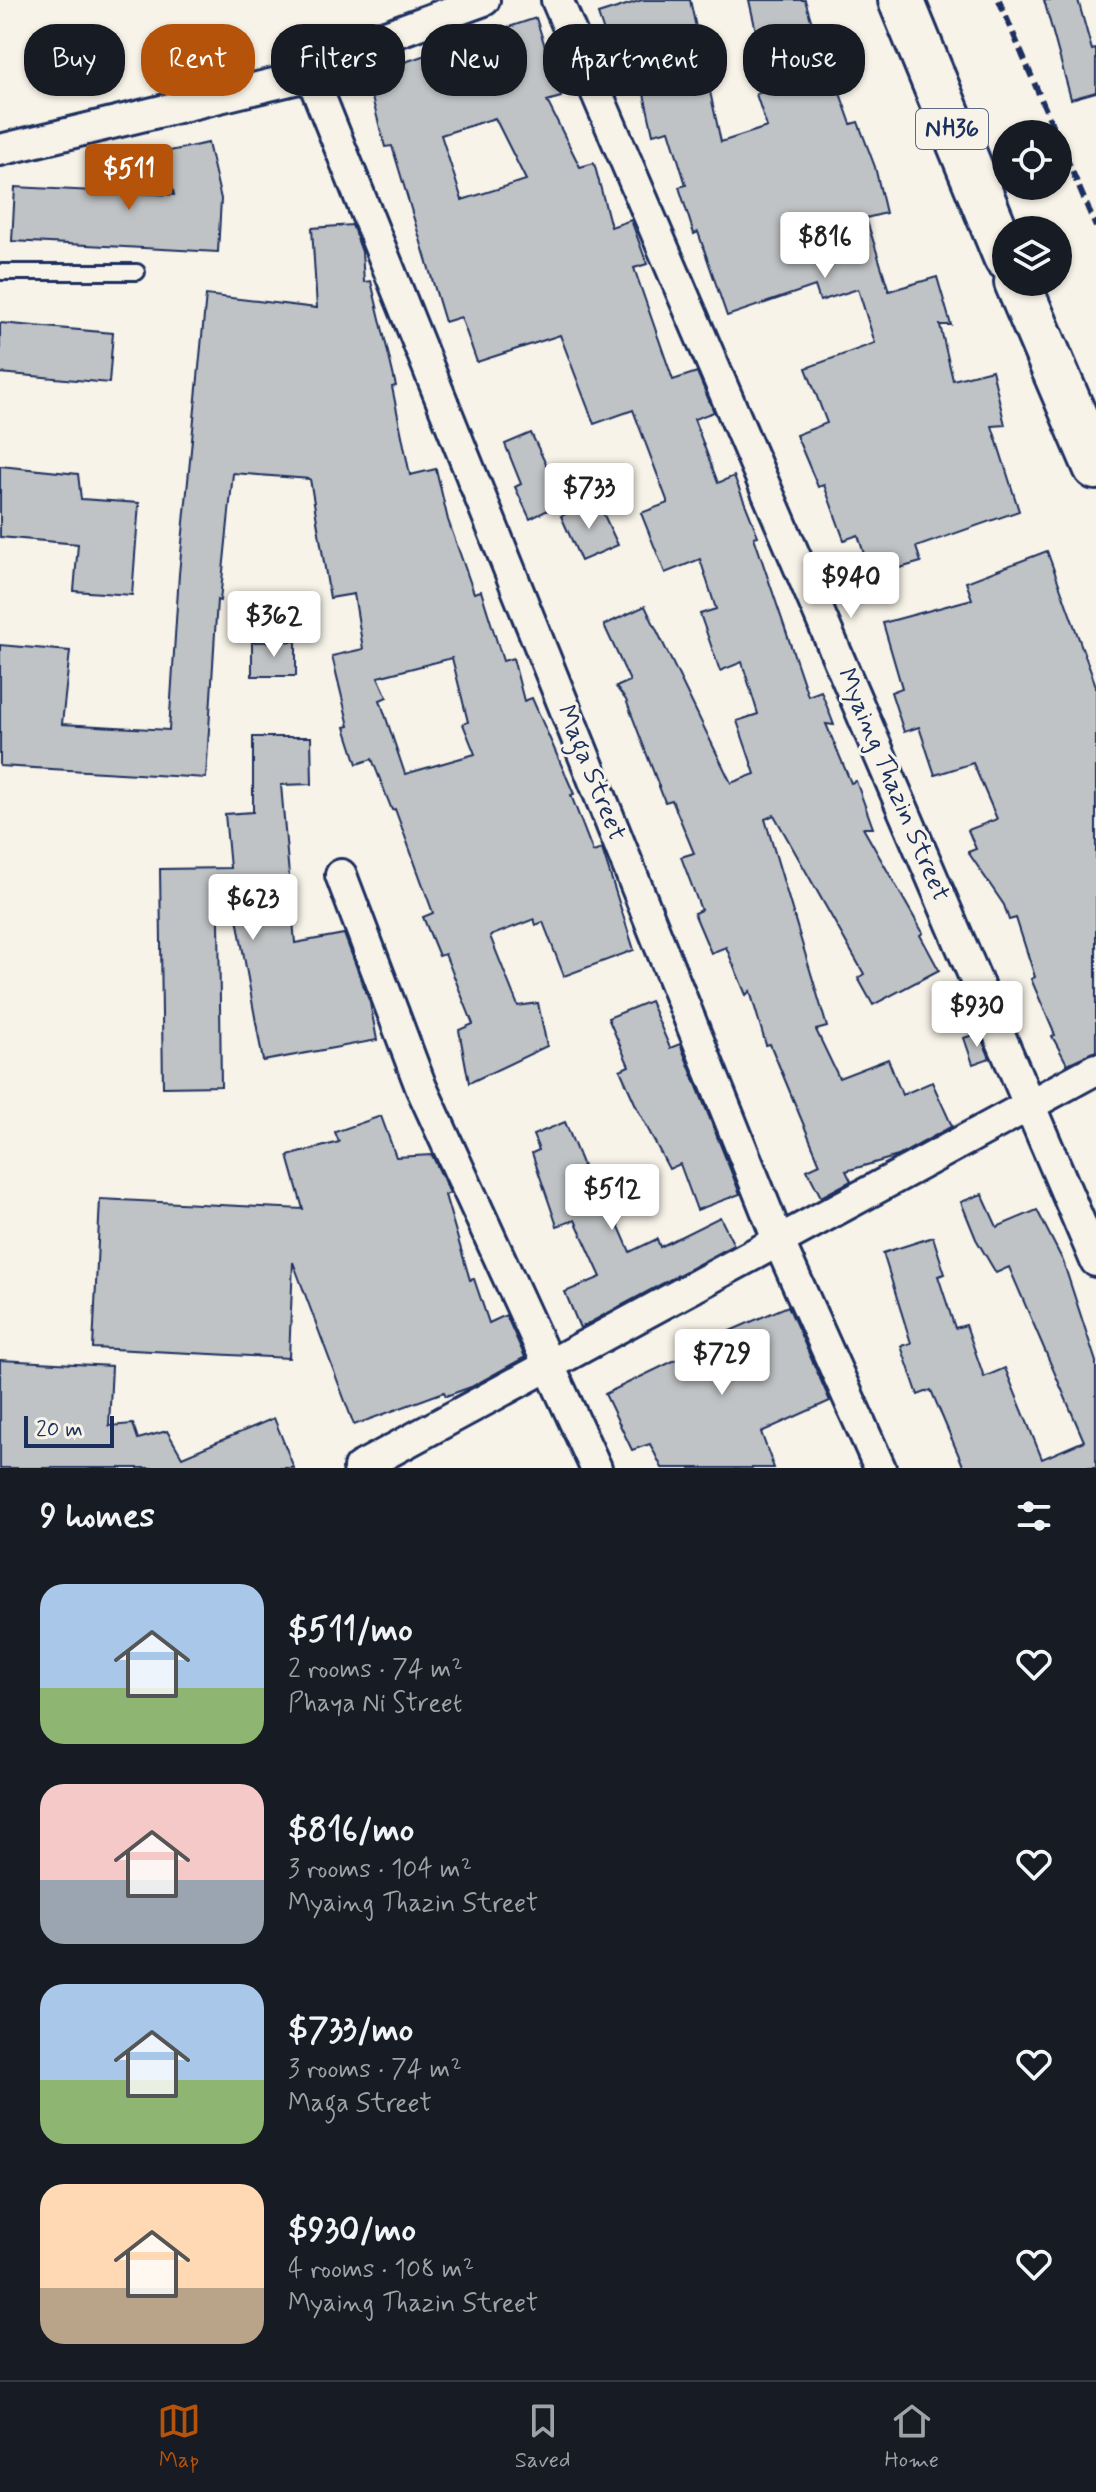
<!DOCTYPE html>
<html lang="en">
<head>
<meta charset="utf-8">
<style>
  body { margin:0; font-family:Mynerve,sans-serif; background:#242831; color:#f1f3f6; height:100vh; display:flex; flex-direction:column; font-size:30px; white-space:nowrap }
  * { box-sizing:border-box; margin:0 }
  p { font-size:26px; color:#9ea1a6 }
  .icon { flex:none; width:44px; height:44px; fill:none; stroke:currentColor; stroke-width:2; stroke-linecap:round; stroke-linejoin:round }
  .map { position:relative; height:1468px; overflow:hidden }
  .side { display:flex; flex-direction:column; background:#171b24; flex:1 }
  .side>* { flex:none }
  .hud { position:absolute; left:24px; top:24px; width:1048px; height:72px; display:flex; gap:16px }
  .controls { position:absolute; left:992px; top:120px; display:grid; gap:16px }
  .controls a { display:grid; place-items:center; width:80px; height:80px; border-radius:50%; background:#171b24; box-shadow:0 2px 6px #0004; font-size:40px }
  .scale { position:absolute; left:24px; bottom:20px; width:90px; box-sizing:border-box; padding-left:8px; border:4px solid #1b2f5e; border-top:0; font-size:22px; line-height:28px; white-space:nowrap; color:#1b2f5e; -webkit-text-stroke:6px #f7f3e8; paint-order:stroke }
  .price { position:absolute; translate:-50% -68px; padding:0 18px; border-radius:8px; background:#fff; color:#222; font-size:26px; line-height:52px; filter:drop-shadow(0 2px 4px #0008) }
  .price::after { content:''; position:absolute; left:50%; top:48px; width:24px; height:18px; margin-left:-12px; background:inherit; clip-path:polygon(0 0,100% 0,50% 100%) }
  .price.on { background:#b45309; color:#fff }
  ul { padding:0; list-style:none }
  li { display:flex; align-items:center; gap:24px; height:200px; padding:0 40px }
  li span { display:grid; place-items:center; flex:none; width:224px; height:160px; border-radius:24px; color:#555 }
  li>.icon { margin-inline-start:auto }
  span .icon { width:96px; height:96px; fill:#fffc; stroke-width:1 }
  li b { font-size:34px }
  h2 { display:flex; justify-content:space-between; align-items:center; height:96px; padding:0 40px; font-size:34px }
  .tag { padding:0 28px; border-radius:32px; background:#171b24; box-shadow:0 2px 6px #0004; font-size:28px; line-height:72px }
  .tag.on { background:#b45309; color:#fff }
  .dock { display:flex; justify-content:space-around; align-items:center; height:112px; border-top:2px solid #363941; background:#171b24; font-size:22px; color:#9ea1a6 }
  .dock a { display:grid; justify-items:center; gap:4px }
  .dock .on { color:#b45309 }
  .map>svg:first-child { display:block }
</style>
</head>
<body>
<div class="map">
<svg width="1096" height="1468" viewBox="0 0 1096 1468">
  <rect width="100%" height="100%" fill="#f7f3e8"/>
  <filter id="ink" filterUnits="userSpaceOnUse"><feTurbulence type="fractalNoise" baseFrequency=".0125" numOctaves="2"/><feDisplacementMap in="SourceGraphic" scale="16" xChannelSelector="R" yChannelSelector="G"/><feConvolveMatrix kernelMatrix="1 2 1 2 8 2 1 2 1" color-interpolation-filters="sRGB"/></filter>
  <g filter="url(#ink)">
    <g fill="#c0c3c5" stroke="#1b2f5e" stroke-width="2" fill-rule="evenodd">
      <polygon points="642,0 690,0 721,142 767,127 756,94 782,85 765,29 756,31 749,0 805,0 826,70 831,68 851,124 858,122 875,167 886,213 866,218 889,291 937,277 951,325 940,325 953,380 992,370 1005,425 992,426 1019,511 916,547 921,562 871,576 858,535 844,540 824,485 818,487 796,435 827,423 806,368 875,343 858,289 820,301 815,286 727,316 698,232 694,234 679,187 686,185 669,130 653,134 638,67 618,74 598,14"/>
      <polygon points="1044,0 1078,0 1092,50 1096,49 1096,92 1071,99"/>
      <path d="M536,18L561,97L547,101L580,167L594,163L611,227L631,220L647,264L634,268L673,380L697,372L714,412L694,419L718,483L734,476L758,536L754,537L808,696L821,691L834,725L826,724L851,783L856,781L873,828H863L923,933L920,935L939,970L873,1005L858,978L864,974L774,815L765,819L827,1027L816,1030L839,1078L888,1059L902,1095L932,1082L952,1126L898,1156L846,1171L851,1181L821,1197L807,1170L820,1164L770,1044L766,1045L750,991L746,995L726,947L711,953L694,913L701,910L681,857L694,853L672,800L665,802L626,700L616,687L630,681L604,625L645,606L731,783L755,774L737,721L758,714L742,662L720,671L700,614L716,609L700,559L665,573L641,513L668,503L633,410L594,424L560,335L477,362L461,317L445,322L392,146L385,147L366,75ZM495,118L526,180L462,200L441,135Z"/>
      <polygon points="208,143 221,199 218,252 12,241 15,187 174,195 165,152"/>
      <path d="M352,225L362,252L364,282L371,281L396,386L392,387L410,475L436,469L448,520L474,593L481,591L503,661L513,658L524,701L532,698L574,794L571,795L593,852L602,849L634,950L564,976L543,922L536,925L534,919L490,936L518,1006L538,1003L547,1046L469,1083L459,1030L473,1024L445,954L439,956L423,917L433,913L395,809L392,810L372,759L357,764L345,727L349,726L332,656L363,649L354,594L330,598L310,479L233,473L220,601L217,600L206,778L0,766V645L70,651L62,724L169,730L179,574L206,295L317,308L312,228ZM452,658L468,722L463,724L475,754L405,774L380,700L387,697L378,677Z"/>
      <polygon points="0,323 113,333 109,383 0,373"/>
      <polygon points="531,433 564,502 530,519 515,487 521,484 505,444"/>
      <polygon points="0,466 78,474 81,499 139,503 132,595 74,591 78,544 0,537"/>
      <polygon points="597,500 618,545 581,561 561,516"/>
      <polygon points="1047,551 1096,686 1096,1051 1067,1064 1052,1036 1055,1035 1031,979 1035,977 1016,918 1009,920 1004,905 968,852 976,849 968,830 997,819 973,763 935,775 919,727 904,732 891,692 902,688 883,623 972,599 966,582"/>
      <polygon points="296,641 296,676 252,676 252,642"/>
      <polygon points="253,737 311,737 312,784 281,785 295,943 344,934 370,1003 377,1040 263,1061 237,918 219,920 221,1086 163,1087 160,869 230,868 225,814 253,812"/>
      <polygon points="650,1001 670,1048 680,1044 740,1194 697,1210 680,1164 669,1169 638,1110 620,1070 629,1066 608,1018"/>
      <polygon points="979,1033 990,1058 973,1064 964,1038"/>
      <polygon points="381,1116 396,1157 432,1155 450,1193 445,1195 470,1280 474,1279 489,1323 506,1315 525,1357 471,1387 446,1396 444,1392 354,1425 293,1262 289,1358 93,1348 100,1199 303,1209 288,1156 339,1142 335,1132"/>
      <polygon points="565,1122 587,1176 609,1168 623,1205 613,1213 630,1252 657,1239 660,1247 720,1217 734,1245 580,1328 565,1292 601,1277 575,1220 557,1226 532,1153 539,1150 533,1135"/>
      <polygon points="982,1194 997,1227 1037,1210 1063,1261 1096,1362 1096,1468 964,1468 931,1390 918,1395 901,1346 911,1343 883,1253 933,1237 945,1274 938,1276 955,1328 966,1325 984,1377 1005,1368 1042,1459 1084,1441 1009,1267 996,1273 976,1239 961,1202"/>
      <polygon points="788,1306 830,1401 761,1432 774,1468 662,1468 650,1444 632,1450 605,1394 719,1339 718,1336"/>
      <polygon points="0,1360 112,1366 109,1426 133,1424 138,1439 167,1431 182,1457 274,1418 294,1468 0,1468"/>
    </g>
    <g fill="none" stroke-linecap="round" stroke-linejoin="round">
      <defs>
        <polyline id="lane" points="0,272 137,272"/>
        <g id="street">
          <polyline points="557,0 1096,1261"/>
          <polyline points="311,75 779,1242 880,1468"/>
          <polyline points="0,150 311,75 383,37 484,0"/>
          <polyline points="341,875 421,1087 596,1468"/>
          <polyline points="359,1468 1096,1069"/>
        </g>
        <g id="highway">
          <polyline points="901,0 1006,257"/>
          <polyline points="1017,282 1096,467"/>
        </g>
      </defs>
      <use href="#lane" stroke="#1b2f5e" stroke-width="20"/>
      <use href="#street" stroke="#1b2f5e" stroke-width="36"/>
      <use href="#highway" stroke="#1b2f5e" stroke-width="50"/>
      <use href="#lane" stroke="#f7f3e8" stroke-width="14"/>
      <use href="#street" stroke="#f7f3e8" stroke-width="30"/>
      <use href="#highway" stroke="#f7f3e8" stroke-width="44"/>
      <g stroke="#1b2f5e" stroke-width="6" stroke-dasharray="12 6" stroke-linecap="butt">
        <polyline points="999,0 1056,134"/>
        <polyline points="1058,138 1096,227"/>
      </g>
    </g>
  </g>
  <g text-anchor="middle" dominant-baseline="central" stroke-width="6" stroke-linejoin="round" paint-order="stroke">
    <rect fill="#f7f3e8" stroke="#5d6a87" stroke-width="2" x="916" y="109" width="72" height="40" rx="6"/>
    <g font-size="24" font-weight="bold" fill="#1b2f5e">
      <text x="952" y="129">NH36</text>
    </g>
    <g font-size="26" fill="#1b2f5e" stroke="#f7f3e8">
      <text transform="translate(591 773) rotate(68)">Maga Street</text>
      <text transform="translate(893 785) rotate(67)">Myaing Thazin Street</text>
    </g>
  </g>
</svg>
<div class="controls">
<a><svg class="icon" aria-label="locate" viewBox="0 0 24 24"><circle cx="12" cy="12" r="6"/><path d="M12 2v4M12 18v4M2 12h4M18 12h4"/></svg></a>
<a><svg class="icon" aria-label="layers" viewBox="0 0 24 24"><path d="M12 4l9 5-9 5-9-5zM3 14l9 5 9-5"/></svg></a>
</div>
<div class="scale">20 m</div>
<b class="price on" style="left:129px;top:212px">$511</b>
<b class="price" style="left:825px;top:280px">$816</b>
<b class="price" style="left:589px;top:531px">$733</b>
<b class="price" style="left:851px;top:620px">$940</b>
<b class="price" style="left:274px;top:659px">$362</b>
<b class="price" style="left:253px;top:942px">$623</b>
<b class="price" style="left:977px;top:1049px">$930</b>
<b class="price" style="left:612px;top:1232px">$512</b>
<b class="price" style="left:722px;top:1397px">$729</b>
<div class="hud">
<a class="tag">Buy</a>
<a class="tag on">Rent</a>
<a class="tag">Filters</a>
<a class="tag">New</a>
<a class="tag">Apartment</a>
<a class="tag">House</a>
</div>
</div>
<section class="side">
<h2>9 homes<svg class="icon" aria-label="filters" viewBox="0 0 24 24"><path d="M4 7h16M4 17h16"/><circle cx="9" cy="7" r="2"/><circle cx="15" cy="17" r="2"/></svg></h2>
<ul>
<li><span style="background:linear-gradient(#a9c7e8 65%,#8fb573 0)"><svg class="icon" aria-label="home" viewBox="0 0 24 24"><path d="M3 11l9-7 9 7M6 9v11h12V9"/></svg></span><div><b>$511/mo</b><p>2 rooms · 74 m²</p><p>Phaya Ni Street</p></div><svg class="icon" aria-label="heart" viewBox="0 0 24 24"><path d="M12 20l-8-8c-3-5 5-10 8-4 3-6 11-1 8 4z"/></svg></li>
<li><span style="background:linear-gradient(#f6c9c9 60%,#9aa5b1 0)"><svg class="icon" aria-label="home" viewBox="0 0 24 24"><path d="M3 11l9-7 9 7M6 9v11h12V9"/></svg></span><div><b>$816/mo</b><p>3 rooms · 104 m²</p><p>Myaing Thazin Street</p></div><svg class="icon" aria-label="heart" viewBox="0 0 24 24"><path d="M12 20l-8-8c-3-5 5-10 8-4 3-6 11-1 8 4z"/></svg></li>
<li><span style="background:linear-gradient(#a9c7e8 60%,#8fb573 0)"><svg class="icon" aria-label="home" viewBox="0 0 24 24"><path d="M3 11l9-7 9 7M6 9v11h12V9"/></svg></span><div><b>$733/mo</b><p>3 rooms · 74 m²</p><p>Maga Street</p></div><svg class="icon" aria-label="heart" viewBox="0 0 24 24"><path d="M12 20l-8-8c-3-5 5-10 8-4 3-6 11-1 8 4z"/></svg></li>
<li><span style="background:linear-gradient(#ffd9b3 65%,#b9a48a 0)"><svg class="icon" aria-label="home" viewBox="0 0 24 24"><path d="M3 11l9-7 9 7M6 9v11h12V9"/></svg></span><div><b>$930/mo</b><p>4 rooms · 108 m²</p><p>Myaing Thazin Street</p></div><svg class="icon" aria-label="heart" viewBox="0 0 24 24"><path d="M12 20l-8-8c-3-5 5-10 8-4 3-6 11-1 8 4z"/></svg></li>
</ul>
</section>
<nav class="dock">
<a class="on"><svg class="icon" aria-label="map" viewBox="0 0 24 24"><path d="M3 6l6-2 6 2 6-2v14l-6 2-6-2-6 2zM9 4v14M15 6v14"/></svg>Map</a>
<a><svg class="icon" aria-label="saved" viewBox="0 0 24 24"><path d="M7 4h10v16l-5-4-5 4z"/></svg>Saved</a>
<a><svg class="icon" aria-label="home" viewBox="0 0 24 24"><path d="M3 11l9-7 9 7M6 9v11h12V9"/></svg>Home</a>
</nav>
</body>
</html>
